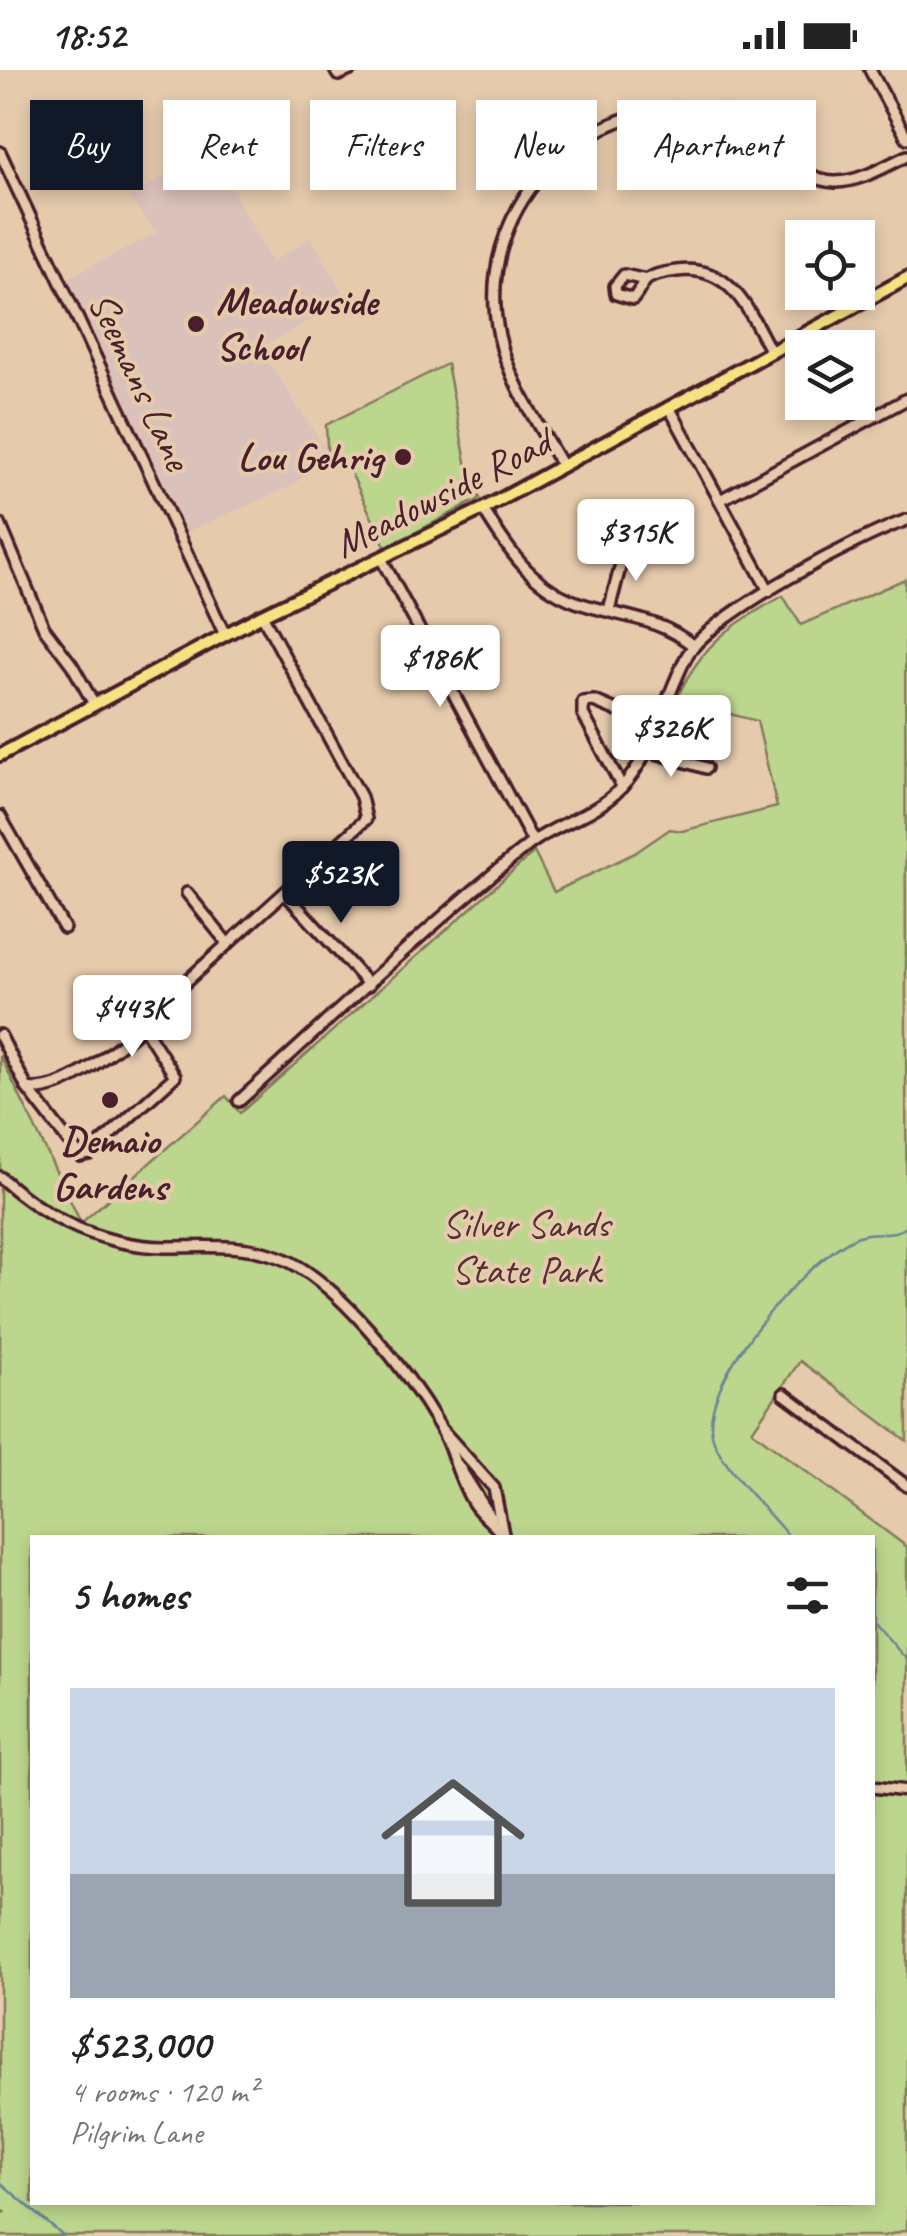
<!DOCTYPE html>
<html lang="en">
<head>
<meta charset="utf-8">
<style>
  body { margin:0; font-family:Caveat,sans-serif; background:#f2f2f2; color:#222; height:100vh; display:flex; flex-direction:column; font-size:38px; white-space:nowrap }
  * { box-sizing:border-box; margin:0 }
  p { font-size:32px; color:#767676 }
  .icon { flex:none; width:55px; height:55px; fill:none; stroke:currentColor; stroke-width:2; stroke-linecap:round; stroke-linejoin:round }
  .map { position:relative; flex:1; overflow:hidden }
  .details { position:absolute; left:30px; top:1465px; width:845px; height:670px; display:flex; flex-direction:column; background:#fff; border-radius:0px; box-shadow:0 5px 15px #0003 }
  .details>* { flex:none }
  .guide { position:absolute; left:30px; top:30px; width:848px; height:90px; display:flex; gap:20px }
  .fabs { position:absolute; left:785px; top:150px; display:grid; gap:20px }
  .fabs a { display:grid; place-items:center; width:90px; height:90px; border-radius:0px; background:#fff; box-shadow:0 5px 15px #0003; font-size:50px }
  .price { position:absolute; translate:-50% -85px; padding:0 22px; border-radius:10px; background:#fff; color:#222; font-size:32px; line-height:65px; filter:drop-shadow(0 2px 5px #0008) }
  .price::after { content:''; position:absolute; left:50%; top:60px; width:30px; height:22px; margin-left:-15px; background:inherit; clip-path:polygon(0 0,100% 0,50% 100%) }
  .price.on { background:#111827; color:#fff }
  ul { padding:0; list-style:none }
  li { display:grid; align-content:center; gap:20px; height:530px; padding:0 40px }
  li span { display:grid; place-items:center; height:310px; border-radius:0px; color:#555 }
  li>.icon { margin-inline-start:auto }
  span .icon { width:180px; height:180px; fill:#fffc; stroke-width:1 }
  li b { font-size:42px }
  h2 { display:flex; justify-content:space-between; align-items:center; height:120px; padding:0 40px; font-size:42px }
  .tag { padding:0 35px; border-radius:0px; background:#fff; box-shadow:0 5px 15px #0003; font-size:35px; line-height:90px }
  .tag.on { background:#111827; color:#fff }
  .status { display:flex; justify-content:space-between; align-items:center; height:70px; padding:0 50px; background:#fff; direction:ltr }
  .status svg { height:28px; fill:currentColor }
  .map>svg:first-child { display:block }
</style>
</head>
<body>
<div class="status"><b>18:52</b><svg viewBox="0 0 49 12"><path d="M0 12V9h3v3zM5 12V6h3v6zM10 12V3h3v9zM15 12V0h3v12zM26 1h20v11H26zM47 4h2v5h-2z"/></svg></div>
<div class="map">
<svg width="907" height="2166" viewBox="0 0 907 2166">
  <rect width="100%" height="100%" fill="#e5caac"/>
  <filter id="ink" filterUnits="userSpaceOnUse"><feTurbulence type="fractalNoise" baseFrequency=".01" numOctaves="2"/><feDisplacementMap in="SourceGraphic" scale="20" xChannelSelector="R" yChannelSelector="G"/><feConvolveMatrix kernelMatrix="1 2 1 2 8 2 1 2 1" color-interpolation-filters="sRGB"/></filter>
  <g filter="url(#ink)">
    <polygon fill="#dac1ba" points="210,78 271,192 311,168 347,230 259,278 331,387 289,417 187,462 68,208 157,163 129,127"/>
    <g fill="#bcd68d" stroke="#837a5c" stroke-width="2.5" fill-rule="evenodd">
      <polygon points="447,294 470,412 480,428 386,478 345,390 328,395 326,355"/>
      <path d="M905,509L907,1371L800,1291L752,1361L907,1477V2160L884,2166H0V2144L5,2142L0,2138V985L81,1153L226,1026L240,1043L534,782L554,822L635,783L670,759L682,761L777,737L757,651L676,630C702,573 731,555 783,526L801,555ZM32,1468H872V2132H32Z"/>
    </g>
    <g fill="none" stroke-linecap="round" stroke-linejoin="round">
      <g stroke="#698696" stroke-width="2.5">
        <path d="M790,1468C768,1441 726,1402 714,1371C691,1316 808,1189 856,1167C873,1159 890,1168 907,1157"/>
        <polyline points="872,1550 907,1590"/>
        <polyline points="0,2112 63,2166"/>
      </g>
      <defs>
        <g id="minor">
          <polyline points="335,0 338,5 350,0"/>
          <polyline points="870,0 907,68"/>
          <polyline points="0,82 225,565"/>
          <path d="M646,210L624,205L615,216L616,224L633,229C638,224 641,215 646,210C652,205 669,202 677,201C732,194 749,242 771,282"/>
          <polyline points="669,337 769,521"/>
          <path d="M562,396C539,355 509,312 499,266C472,143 576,31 699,39C722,41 746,46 764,59C788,76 803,113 836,112C860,112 885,96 907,86"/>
          <polyline points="722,429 907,329"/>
          <path d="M483,439C507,478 530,515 576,532C620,548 654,545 694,576"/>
          <polyline points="0,454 44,558 72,595 94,634"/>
          <polyline points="382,490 533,772"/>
          <polyline points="609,540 625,478"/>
          <polyline points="646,680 706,698"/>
          <polyline points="622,717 583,644 583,632 594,631 654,656"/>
          <polyline points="0,746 64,858"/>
          <polyline points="187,823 228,874"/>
          <polyline points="286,824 369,915"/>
          <polyline points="179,918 366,749 361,727 262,545"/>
          <path d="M0,965L27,1018L80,1086L89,1084L175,1006L143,956C117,978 63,1026 27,1018"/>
          <path d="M239,1031C335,945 429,854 530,774C558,753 595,745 620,719C655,684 664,627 688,584C712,544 860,466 907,450"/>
          <path d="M0,1107C46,1149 102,1176 165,1177C204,1177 242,1173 279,1187C336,1208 410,1305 440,1357C454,1381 458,1410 474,1434C482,1446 496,1455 505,1468"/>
          <polyline points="784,1324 907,1416"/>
          <polyline points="443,1361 494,1418 503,1464"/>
          <polyline points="457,1394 491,1448"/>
          <polyline points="872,1717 907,1721"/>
        </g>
        <polyline id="major" points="0,685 262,545 483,439 907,208"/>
      </defs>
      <use href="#minor" stroke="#4a1f2b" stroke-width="16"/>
      <use href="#major" stroke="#4a1f2b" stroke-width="18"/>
      <use href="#minor" stroke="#e5caac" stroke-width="9"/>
      <use href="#major" stroke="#f5e382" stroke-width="10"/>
    </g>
  </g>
  <g fill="#4a1f2b" stroke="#e5caac" stroke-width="4">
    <circle cx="196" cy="254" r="10"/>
    <circle cx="403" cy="387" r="10"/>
    <circle cx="110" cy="1030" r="10"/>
  </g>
  <g text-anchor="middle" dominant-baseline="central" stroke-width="8" stroke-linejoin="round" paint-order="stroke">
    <g font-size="40" font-weight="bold" fill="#4a1f2b" stroke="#e5caac" text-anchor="start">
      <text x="216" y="231">Meadowside<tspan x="216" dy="46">School</tspan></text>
      <text x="383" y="387" text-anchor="end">Lou Gehrig</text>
      <text x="110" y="1070" text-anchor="middle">Demaio<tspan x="110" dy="46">Gardens</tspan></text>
    </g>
    <g font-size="40" fill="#4a1f2b" stroke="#e5caac">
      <text transform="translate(140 311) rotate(65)">Seemans Lane</text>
      <text transform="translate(442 423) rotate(-27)">Meadowside Road</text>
    </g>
    <g font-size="40" fill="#553135" stroke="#e5caac">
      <text x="526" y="1154">Silver Sands<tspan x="526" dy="46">State Park</tspan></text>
    </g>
  </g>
</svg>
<div class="fabs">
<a><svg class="icon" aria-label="locate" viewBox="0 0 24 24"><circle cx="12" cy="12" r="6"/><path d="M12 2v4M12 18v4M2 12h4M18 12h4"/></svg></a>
<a><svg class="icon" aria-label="layers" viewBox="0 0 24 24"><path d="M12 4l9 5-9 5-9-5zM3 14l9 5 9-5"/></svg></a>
</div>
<b class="price" style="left:636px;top:514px">$315K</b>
<b class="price" style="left:440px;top:640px">$186K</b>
<b class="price" style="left:671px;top:710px">$326K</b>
<b class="price on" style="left:341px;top:856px">$523K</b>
<b class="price" style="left:132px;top:990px">$443K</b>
<div class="guide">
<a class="tag on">Buy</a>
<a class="tag">Rent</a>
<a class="tag">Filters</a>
<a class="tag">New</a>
<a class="tag">Apartment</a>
</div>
<section class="details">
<h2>5 homes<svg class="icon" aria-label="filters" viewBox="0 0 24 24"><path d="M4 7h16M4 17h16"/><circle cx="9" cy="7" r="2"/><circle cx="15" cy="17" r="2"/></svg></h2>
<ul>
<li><span style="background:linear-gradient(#c9d6e8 60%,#9aa5b1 0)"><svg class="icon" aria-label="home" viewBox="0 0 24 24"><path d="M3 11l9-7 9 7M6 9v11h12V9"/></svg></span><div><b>$523,000</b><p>4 rooms · 120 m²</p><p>Pilgrim Lane</p></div></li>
</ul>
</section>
</div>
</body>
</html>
